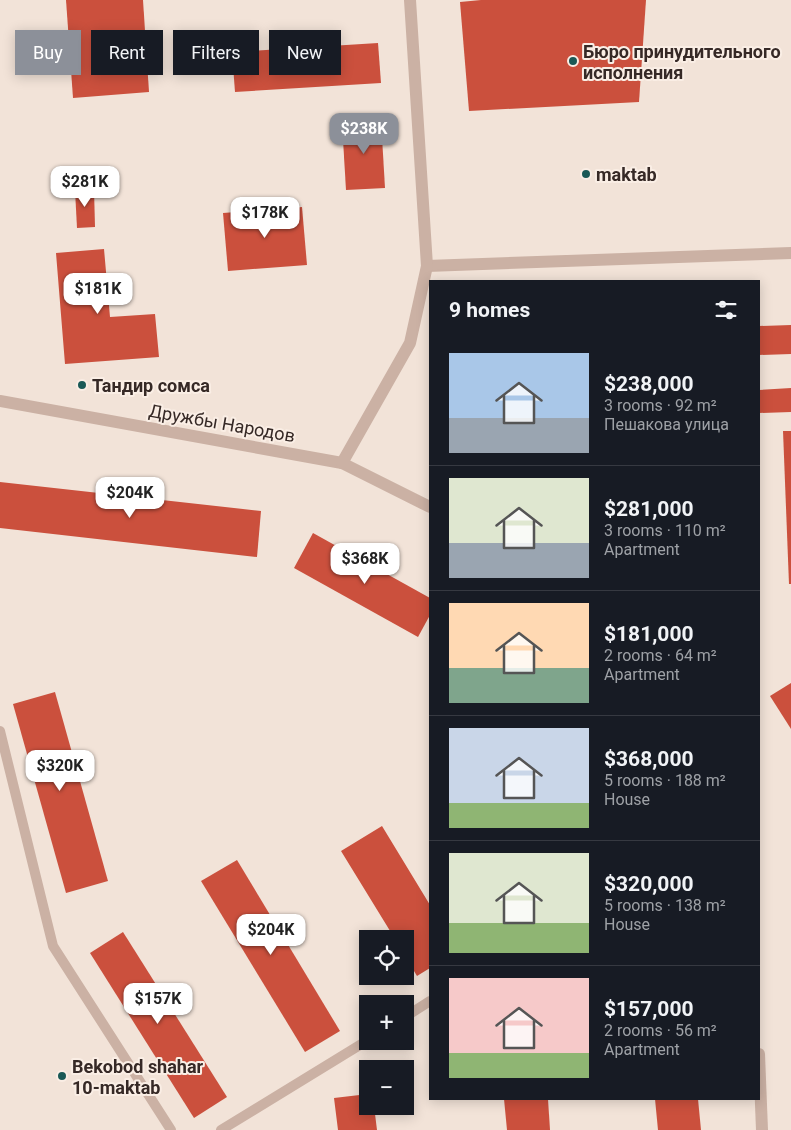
<!DOCTYPE html>
<html lang="en">
<head>
<meta charset="utf-8">
<style>
  body { margin:0; font-family:Roboto,sans-serif; background:#242831; color:#f1f3f6; height:100vh; display:flex; flex-direction:column; font-size:19px; white-space:nowrap }
  * { box-sizing:border-box; margin:0 }
  p { font-size:16px; color:#9ea1a6 }
  .icon { flex:none; width:28px; height:28px; fill:none; stroke:currentColor; stroke-width:2; stroke-linecap:round; stroke-linejoin:round }
  .map { position:relative; flex:1; overflow:hidden }
  .details { position:absolute; left:429px; top:280px; width:331px; height:820px; display:flex; flex-direction:column; background:#171b24; border-radius:0px; box-shadow:0 2px 12px #0003 }
  .details>* { flex:none }
  .hud { position:absolute; left:15px; top:30px; width:339px; height:45px; display:flex; gap:10px }
  .fabs { position:absolute; left:359px; top:930px; display:grid; gap:10px }
  .fabs a { display:grid; place-items:center; width:55px; height:55px; border-radius:0px; background:#171b24; box-shadow:0 2px 12px #0003; font-size:25px }
  .price { position:absolute; translate:-50% -42px; padding:0 11px; border-radius:10px; background:#fff; color:#222; font-size:16px; line-height:32px; filter:drop-shadow(0 1px 2px #0008) }
  .price::after { content:''; position:absolute; left:50%; top:30px; width:15px; height:11px; margin-left:-8px; background:inherit; clip-path:polygon(0 0,100% 0,50% 100%) }
  .price.current { background:#8c9099; color:#fff }
  ul { padding:0; list-style:none }
  li { display:flex; align-items:center; gap:15px; height:125px; padding:0 20px }
  li+li { border-top:1px solid #363941 }
  li span { display:grid; place-items:center; flex:none; width:140px; height:100px; border-radius:0px; color:#555 }
  li>.icon { margin-inline-start:auto }
  span .icon { width:60px; height:60px; fill:#fffc; stroke-width:1 }
  li b { font-size:21px }
  h2 { display:flex; justify-content:space-between; align-items:center; height:60px; padding:0 20px; font-size:21px }
  .pill { padding:0 18px; border-radius:0px; background:#171b24; box-shadow:0 2px 12px #0003; font-size:18px; line-height:45px }
  .pill.current { background:#8c9099; color:#fff }
  .map>svg:first-child { display:block }
</style>
</head>
<body>
<div class="map">
<svg width="791" height="1130" viewBox="0 0 791 1130">
  <rect width="100%" height="100%" fill="#f2e3d8"/>
  <g fill="#cb503d">
    <polygon points="66,0 143,0 149,92 73,98"/>
    <polygon points="481,0 646,0 639,102 469,111 460,2"/>
    <polygon points="378,43 381,83 235,92 232,52"/>
    <polygon points="381,120 385,188 346,190 342,123"/>
    <polygon points="94,189 95,227 77,228 75,190"/>
    <polygon points="302,207 307,265 228,271 223,213"/>
    <polygon points="104,249 110,317 155,314 159,357 65,364 56,253"/>
    <polygon points="791,325 791,354 759,355 759,326"/>
    <polygon points="791,388 791,412 759,413 759,390"/>
    <polygon points="783,431 791,431 791,584 789,584"/>
    <polygon points="0,482 261,511 257,557 0,528"/>
    <polygon points="313,533 430,598 430,615 418,637 294,568"/>
    <polygon points="791,683 791,729 770,696"/>
    <polygon points="55,692 108,881 66,893 13,704"/>
    <polygon points="382,826 430,905 430,968 417,976 405,956 405,939 395,939 341,851"/>
    <polygon points="237,860 340,1031 305,1052 201,881"/>
    <polygon points="123,932 227,1097 194,1118 90,953"/>
    <polygon points="368,1094 368,1106 374,1106 377,1130 338,1130 334,1098"/>
    <polygon points="504,1099 548,1099 550,1130 507,1130"/>
    <polygon points="655,1099 698,1099 701,1130 658,1130"/>
  </g>
  <g fill="none" stroke-linecap="round" stroke-linejoin="round">
    <g stroke="#cbb1a4" stroke-width="10">
      <polyline points="0,731 53,946 171,1130"/>
      <polyline points="405,1017 430,1001"/>
      <polyline points="221,1130 368,1040"/>
    </g>
    <g stroke="#cbb1a4" stroke-width="12">
      <polyline points="427,266 791,253"/>
      <polyline points="0,401 342,463 430,507"/>
      <polyline points="342,463 410,343 427,266 410,0"/>
      <polyline points="759,1054 762,1130"/>
    </g>
  </g>
  <g fill="#1a5956" stroke="#faeee5" stroke-width="2">
    <circle cx="573" cy="61" r="5"/>
    <circle cx="586" cy="174" r="5"/>
    <circle cx="82" cy="385" r="5"/>
    <circle cx="62" cy="1076" r="5"/>
  </g>
  <g text-anchor="middle" dominant-baseline="central" stroke-width="4" stroke-linejoin="round" paint-order="stroke">
    <g font-size="18" font-weight="bold" fill="#362926" stroke="#faeee5" text-anchor="start">
      <text x="583" y="51">Бюро принудительного<tspan x="583" dy="21">исполнения</tspan></text>
      <text x="596" y="174">maktab</text>
      <text x="92" y="385">Тандир сомса</text>
      <text x="72" y="1066">Bekobod shahar<tspan x="72" dy="21">10-maktab</tspan></text>
    </g>
    <g font-size="18" fill="#362926" stroke="#faeee5">
      <text transform="translate(222 423) rotate(10)">Дружбы Народов</text>
    </g>
  </g>
</svg>
<div class="fabs">
<a><svg class="icon" aria-label="locate" viewBox="0 0 24 24"><circle cx="12" cy="12" r="6"/><path d="M12 2v4M12 18v4M2 12h4M18 12h4"/></svg></a>
<a>+</a>
<a>−</a>
</div>
<b class="price current" style="left:364px;top:155px">$238K</b>
<b class="price" style="left:85px;top:208px">$281K</b>
<b class="price" style="left:265px;top:239px">$178K</b>
<b class="price" style="left:98px;top:315px">$181K</b>
<b class="price" style="left:130px;top:519px">$204K</b>
<b class="price" style="left:365px;top:585px">$368K</b>
<b class="price" style="left:60px;top:792px">$320K</b>
<b class="price" style="left:271px;top:956px">$204K</b>
<b class="price" style="left:158px;top:1025px">$157K</b>
<div class="hud">
<a class="pill current">Buy</a>
<a class="pill">Rent</a>
<a class="pill">Filters</a>
<a class="pill">New</a>
</div>
<section class="details">
<h2>9 homes<svg class="icon" aria-label="filters" viewBox="0 0 24 24"><path d="M4 7h16M4 17h16"/><circle cx="9" cy="7" r="2"/><circle cx="15" cy="17" r="2"/></svg></h2>
<ul>
<li><span style="background:linear-gradient(#a9c7e8 65%,#9aa5b1 0)"><svg class="icon" aria-label="home" viewBox="0 0 24 24"><path d="M3 11l9-7 9 7M6 9v11h12V9"/></svg></span><div><b>$238,000</b><p>3 rooms · 92 m²</p><p>Пешакова улица</p></div></li>
<li><span style="background:linear-gradient(#dfe7d0 65%,#9aa5b1 0)"><svg class="icon" aria-label="home" viewBox="0 0 24 24"><path d="M3 11l9-7 9 7M6 9v11h12V9"/></svg></span><div><b>$281,000</b><p>3 rooms · 110 m²</p><p>Apartment</p></div></li>
<li><span style="background:linear-gradient(#ffd9b3 65%,#7fa58c 0)"><svg class="icon" aria-label="home" viewBox="0 0 24 24"><path d="M3 11l9-7 9 7M6 9v11h12V9"/></svg></span><div><b>$181,000</b><p>2 rooms · 64 m²</p><p>Apartment</p></div></li>
<li><span style="background:linear-gradient(#c9d6e8 75%,#8fb573 0)"><svg class="icon" aria-label="home" viewBox="0 0 24 24"><path d="M3 11l9-7 9 7M6 9v11h12V9"/></svg></span><div><b>$368,000</b><p>5 rooms · 188 m²</p><p>House</p></div></li>
<li><span style="background:linear-gradient(#dfe7d0 70%,#8fb573 0)"><svg class="icon" aria-label="home" viewBox="0 0 24 24"><path d="M3 11l9-7 9 7M6 9v11h12V9"/></svg></span><div><b>$320,000</b><p>5 rooms · 138 m²</p><p>House</p></div></li>
<li><span style="background:linear-gradient(#f6c9c9 75%,#8fb573 0)"><svg class="icon" aria-label="home" viewBox="0 0 24 24"><path d="M3 11l9-7 9 7M6 9v11h12V9"/></svg></span><div><b>$157,000</b><p>2 rooms · 56 m²</p><p>Apartment</p></div></li>
</ul>
</section>
</div>
</body>
</html>
